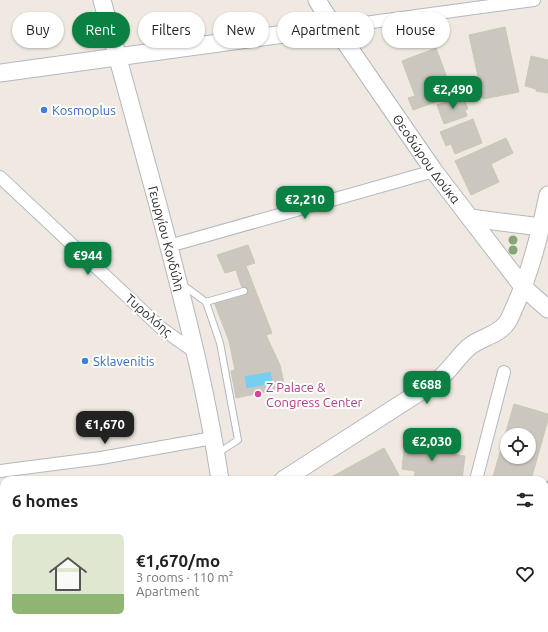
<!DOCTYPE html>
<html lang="en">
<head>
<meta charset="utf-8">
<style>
  body { margin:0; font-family:Ubuntu,sans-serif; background:#f2f2f2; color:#222; height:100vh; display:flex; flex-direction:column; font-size:15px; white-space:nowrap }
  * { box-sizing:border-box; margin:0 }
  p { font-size:13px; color:#767676 }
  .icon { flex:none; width:22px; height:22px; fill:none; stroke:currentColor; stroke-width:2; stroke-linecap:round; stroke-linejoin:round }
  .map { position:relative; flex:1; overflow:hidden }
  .details { position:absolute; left:0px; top:476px; width:548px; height:156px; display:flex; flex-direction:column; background:#fff; border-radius:12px 12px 0 0; box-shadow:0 1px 3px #0004 }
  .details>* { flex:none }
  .top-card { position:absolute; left:12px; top:12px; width:524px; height:36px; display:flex; gap:8px }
  .tools { position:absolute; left:500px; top:428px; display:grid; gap:8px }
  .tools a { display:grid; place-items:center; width:36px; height:36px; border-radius:50%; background:#fff; box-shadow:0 1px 3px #0004; font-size:20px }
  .price { position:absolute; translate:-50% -34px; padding:0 9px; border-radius:8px; background:#0b8043; color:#fff; font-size:13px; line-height:26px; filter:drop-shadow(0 1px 2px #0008) }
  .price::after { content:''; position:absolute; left:50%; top:24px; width:12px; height:9px; margin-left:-6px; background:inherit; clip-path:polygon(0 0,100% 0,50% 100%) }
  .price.on { background:#222; color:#fff }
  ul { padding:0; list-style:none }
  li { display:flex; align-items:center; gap:12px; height:100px; padding:0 12px }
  li span { display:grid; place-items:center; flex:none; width:112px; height:80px; border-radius:6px; color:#555 }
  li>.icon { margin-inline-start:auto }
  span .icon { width:48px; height:48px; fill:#fffc; stroke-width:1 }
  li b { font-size:17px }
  h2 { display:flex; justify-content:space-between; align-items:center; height:48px; padding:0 12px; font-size:17px }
  .pill { padding:0 14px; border-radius:18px; background:#fff; box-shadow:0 1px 3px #0004; font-size:14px; line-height:36px }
  .pill.on { background:#0b8043; color:#fff }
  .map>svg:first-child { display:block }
</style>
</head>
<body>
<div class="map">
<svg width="548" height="632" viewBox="0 0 548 632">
  <rect width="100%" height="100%" fill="#efe9e1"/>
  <polygon fill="#75cff0" points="271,371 273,384 246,389 244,376"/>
  <g fill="#cbc7bf" stroke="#cbc5ba" fill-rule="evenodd">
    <polygon points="505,27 519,92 483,99 469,35"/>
    <polygon points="436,48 449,83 434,89 438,101 413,110 408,98 415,96 402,61"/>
    <polygon points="531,56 548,60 548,93 536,91 536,89 525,86"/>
    <polygon points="463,96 468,109 465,110 467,116 444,124 437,105"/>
    <polygon points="473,119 482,143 455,154 451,144 446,146 440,132"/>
    <polygon points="506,138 513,153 491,164 499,182 471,195 455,161"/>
    <path d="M248,245L255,263L246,266L272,333L266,335L280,365L285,388L236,398L231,371L235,370L229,341L214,302L244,294L236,270L225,273L217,255ZM271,371L273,384L246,389L244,376Z"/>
    <path d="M514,404L548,414V420L531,480H492ZM507,435H529V457H507Z"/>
    <polygon points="405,441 447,445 446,453 465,456 462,480 414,480 415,471 402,469"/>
    <polygon points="384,448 399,475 391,480 326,480"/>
    <polygon points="0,553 4,574 4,580 0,581"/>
    <polygon points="227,628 240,628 240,632 208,632 208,631"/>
    <polygon points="361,628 379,628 404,631 361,632"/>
  </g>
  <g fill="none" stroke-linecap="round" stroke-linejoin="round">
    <defs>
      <g id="lane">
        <polyline points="183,285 206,302 220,343 238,440 218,453"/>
        <polyline points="206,302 244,291"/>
        <polyline points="13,628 14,632"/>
      </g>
      <g id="street">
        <polyline points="335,27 534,0"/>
        <polyline points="0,177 161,328 195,352"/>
        <polyline points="169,246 434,171"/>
        <polyline points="0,471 101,458 213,438"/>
        <polyline points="476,480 504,372"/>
        <polyline points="0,497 4,497"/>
        <polyline points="0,508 4,507"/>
        <polyline points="43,628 45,632"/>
        <polyline points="272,628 273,632"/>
        <polyline points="441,632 442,628"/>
      </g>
      <g id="secondary">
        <path id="s1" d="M102,0C121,68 139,137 158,205C182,296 206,387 220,480"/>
        <path id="s2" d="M317,0L323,10L434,171L523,287L548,309"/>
        <polyline points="0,73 335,27"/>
        <polyline points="470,218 541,227"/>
        <path d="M283,480L435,382C449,373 456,358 469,347C479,338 496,336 505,325C510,320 512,312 515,306C531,271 540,233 548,195"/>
        <polyline points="0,625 4,624"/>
      </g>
    </defs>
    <use href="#lane" stroke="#b4b7c1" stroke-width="8"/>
    <use href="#street" stroke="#b4b7c1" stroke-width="14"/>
    <use href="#secondary" stroke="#b4b7c1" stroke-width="19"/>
    <use href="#lane" stroke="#fff" stroke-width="6"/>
    <use href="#street" stroke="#fff" stroke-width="12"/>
    <use href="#secondary" stroke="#fff" stroke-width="17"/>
    <defs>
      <g id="rail">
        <polyline points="544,510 548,483"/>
        <polyline points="503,632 504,628"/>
        <polyline points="526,632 526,628"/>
      </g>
    </defs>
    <use href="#rail" stroke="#a3a6b8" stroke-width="4.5"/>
    <use href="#rail" stroke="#fff" stroke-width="3" stroke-dasharray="9" stroke-linecap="butt"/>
  </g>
  <g fill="#84a574">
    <circle cx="513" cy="240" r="4.5"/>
    <circle cx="513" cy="250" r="4.5"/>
  </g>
  <g fill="#3f7fe0" stroke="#fff" stroke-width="1.5">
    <circle cx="44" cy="110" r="4"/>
    <circle cx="85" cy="361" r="4"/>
  </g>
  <circle fill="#d1479c" stroke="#fff" stroke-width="1.5" cx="258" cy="394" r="4"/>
  <g text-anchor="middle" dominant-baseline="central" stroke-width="4" stroke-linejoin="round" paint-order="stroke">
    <g font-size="13" fill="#366cbe" stroke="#fff" text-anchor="start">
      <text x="52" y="110">Kosmoplus</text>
      <text x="93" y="361">Sklavenitis</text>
    </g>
    <g font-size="13" fill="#2e2e2e" stroke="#fff">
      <text stroke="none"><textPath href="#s2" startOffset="193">Θεοδώρου Δούκα</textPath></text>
      <text stroke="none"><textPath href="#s1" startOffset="247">Γεωργίου Κονδύλη</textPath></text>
      <text transform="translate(149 315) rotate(41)">Τυρολόης</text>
    </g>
    <g font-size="13" fill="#b23c85" stroke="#fff" text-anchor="start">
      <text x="266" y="387">Z Palace &amp;<tspan x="266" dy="15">Congress Center</tspan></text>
    </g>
  </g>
</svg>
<div class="tools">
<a><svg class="icon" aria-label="locate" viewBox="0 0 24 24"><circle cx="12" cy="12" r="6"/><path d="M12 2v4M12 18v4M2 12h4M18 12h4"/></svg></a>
</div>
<b class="price" style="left:453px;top:110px">€2,490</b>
<b class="price" style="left:305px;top:220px">€2,210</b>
<b class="price" style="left:88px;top:276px">€944</b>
<b class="price" style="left:427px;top:405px">€688</b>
<b class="price on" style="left:105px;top:445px">€1,670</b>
<b class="price" style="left:432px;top:462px">€2,030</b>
<div class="top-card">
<a class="pill">Buy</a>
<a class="pill on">Rent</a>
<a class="pill">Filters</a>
<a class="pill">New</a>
<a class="pill">Apartment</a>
<a class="pill">House</a>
</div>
<section class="details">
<h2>6 homes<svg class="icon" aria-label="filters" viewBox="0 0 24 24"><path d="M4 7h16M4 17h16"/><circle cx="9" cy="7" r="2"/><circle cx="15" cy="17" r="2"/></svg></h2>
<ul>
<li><span style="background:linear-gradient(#dfe7d0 75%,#8fb573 0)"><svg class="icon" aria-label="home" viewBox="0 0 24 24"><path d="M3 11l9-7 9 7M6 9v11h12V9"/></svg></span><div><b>€1,670/mo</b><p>3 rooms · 110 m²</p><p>Apartment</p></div><svg class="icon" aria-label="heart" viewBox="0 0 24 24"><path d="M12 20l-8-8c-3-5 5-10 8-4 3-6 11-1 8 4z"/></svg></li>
</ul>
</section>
</div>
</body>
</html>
